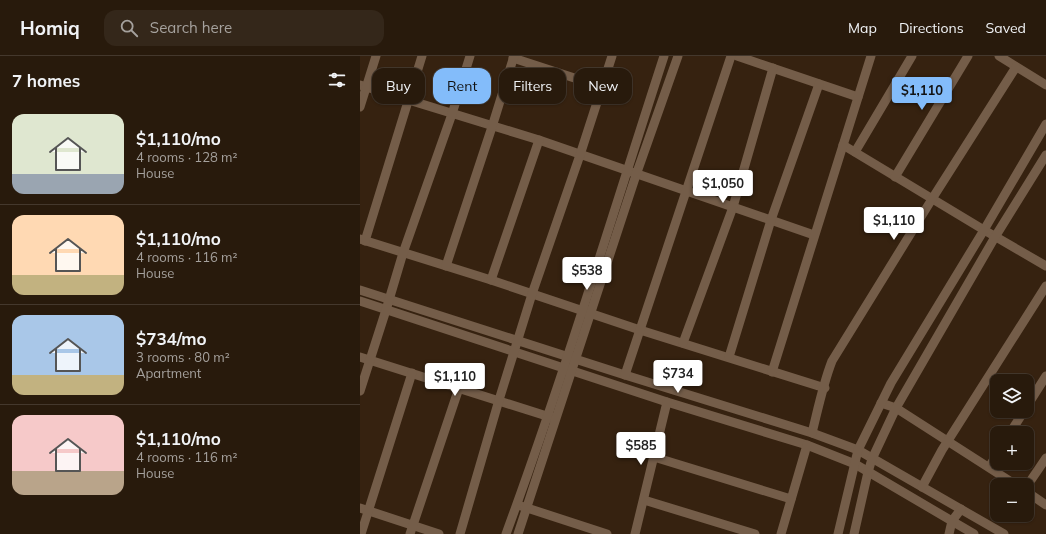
<!DOCTYPE html>
<html lang="en">
<head>
<meta charset="utf-8">
<style>
  body { margin:0; font-family:Mulish,sans-serif; background:#34271a; color:#f1f3f6; height:100vh; display:flex; flex-direction:column; font-size:15px; white-space:nowrap }
  * { box-sizing:border-box; margin:0 }
  p { font-size:13px; color:#a5a19d }
  .icon { flex:none; width:22px; height:22px; fill:none; stroke:currentColor; stroke-width:2; stroke-linecap:round; stroke-linejoin:round }
  .map { position:relative; flex:1; overflow:hidden }
  .sheet { display:flex; flex-direction:column; background:#281a0c; width:360px }
  .sheet>* { flex:none }
  .guide { position:absolute; left:12px; top:12px; width:380px; height:36px; display:flex; gap:8px }
  .tools { position:absolute; left:630px; top:318px; display:grid; gap:8px }
  .tools a { display:grid; place-items:center; width:44px; height:44px; border-radius:8px; background:#281a0c; box-shadow:0 1px 3px #0004,0 0 0 1px #44382d; font-size:20px }
  .price { position:absolute; translate:-50% -34px; padding:0 9px; border-radius:4px; background:#fff; color:#222; font-size:13px; line-height:26px; filter:drop-shadow(0 1px 2px #0008) }
  .price::after { content:''; position:absolute; left:50%; top:24px; width:12px; height:9px; margin-left:-6px; background:inherit; clip-path:polygon(0 0,100% 0,50% 100%) }
  .price.on { background:#83bcfa; color:#111 }
  ul { padding:0; list-style:none }
  li { display:flex; align-items:center; gap:12px; height:100px; padding:0 12px }
  li+li { border-top:1px solid #44382d }
  li span { display:grid; place-items:center; flex:none; width:112px; height:80px; border-radius:12px; color:#555 }
  li>.icon { margin-inline-start:auto }
  span .icon { width:48px; height:48px; fill:#fffc; stroke-width:1 }
  li b { font-size:17px }
  h2 { display:flex; justify-content:space-between; align-items:center; height:48px; padding:0 12px; font-size:17px }
  .pill { padding:0 14px; border-radius:12px; background:#281a0c; box-shadow:0 1px 3px #0004,0 0 0 1px #44382d; font-size:14px; line-height:36px }
  .pill.on { background:#83bcfa; color:#111 }
  header { display:flex; align-items:center; gap:24px; box-sizing:border-box; height:56px; padding:0 20px; background:#281a0c; border-bottom:1px solid #44382d }
  header strong { font-size:19px }
  nav { display:flex; gap:22px; margin-inline-start:auto; font-size:14px }
  .search { width:280px; height:36px; background:#34271a; display:flex; align-items:center; gap:10px; box-sizing:border-box; padding:0 14px; border-radius:12px; color:#a5a19d; font-size:15px }
  main { display:flex; flex:1; min-height:0 }
  .map>svg:first-child { display:block }
</style>
</head>
<body>
<header>
<strong>Homiq</strong>
<div class="search"><svg class="icon" aria-label="search" viewBox="0 0 24 24"><circle cx="10" cy="10" r="6"/><path d="M15 15l6 6"/></svg>Search here</div>
<nav><a>Map</a><a>Directions</a><a>Saved</a></nav>
</header>
<main>
<section class="sheet">
<h2>7 homes<svg class="icon" aria-label="filters" viewBox="0 0 24 24"><path d="M4 7h16M4 17h16"/><circle cx="9" cy="7" r="2"/><circle cx="15" cy="17" r="2"/></svg></h2>
<ul>
<li><span style="background:linear-gradient(#dfe7d0 75%,#9aa5b1 0)"><svg class="icon" aria-label="home" viewBox="0 0 24 24"><path d="M3 11l9-7 9 7M6 9v11h12V9"/></svg></span><div><b>$1,110/mo</b><p>4 rooms · 128 m²</p><p>House</p></div></li>
<li><span style="background:linear-gradient(#ffd9b3 75%,#c2b280 0)"><svg class="icon" aria-label="home" viewBox="0 0 24 24"><path d="M3 11l9-7 9 7M6 9v11h12V9"/></svg></span><div><b>$1,110/mo</b><p>4 rooms · 116 m²</p><p>House</p></div></li>
<li><span style="background:linear-gradient(#a9c7e8 75%,#c2b280 0)"><svg class="icon" aria-label="home" viewBox="0 0 24 24"><path d="M3 11l9-7 9 7M6 9v11h12V9"/></svg></span><div><b>$734/mo</b><p>3 rooms · 80 m²</p><p>Apartment</p></div></li>
<li><span style="background:linear-gradient(#f6c9c9 70%,#b9a48a 0)"><svg class="icon" aria-label="home" viewBox="0 0 24 24"><path d="M3 11l9-7 9 7M6 9v11h12V9"/></svg></span><div><b>$1,110/mo</b><p>4 rooms · 116 m²</p><p>House</p></div></li>
</ul>
</section>
<div class="map">
<svg width="686" height="478" viewBox="0 0 686 478">
  <rect width="100%" height="100%" fill="#362210"/>
  <g fill="none" stroke-linecap="round" stroke-linejoin="round">
    <g stroke="#745d49" stroke-width="9">
      <polyline points="377,0 498,41"/>
      <polyline points="639,0 686,29"/>
      <polyline points="153,2 242,31"/>
      <polyline points="0,29 179,84 454,179"/>
      <polyline points="0,51 16,0"/>
      <polyline points="483,89 624,174 686,210"/>
      <polyline points="495,96 552,0"/>
      <polyline points="535,121 608,0"/>
      <polyline points="0,183 131,224 280,274 465,332"/>
      <polyline points="5,185 62,0"/>
      <polyline points="86,210 132,71 154,0"/>
      <polyline points="131,224 179,84"/>
      <polyline points="0,234 265,319 452,377 498,394 644,478"/>
      <polyline points="0,245 307,346 447,389 495,408 614,478"/>
      <polyline points="323,287 373,151 413,12"/>
      <polyline points="0,301 193,362"/>
      <polyline points="369,301 411,164 459,28"/>
      <polyline points="412,316 511,0"/>
      <polyline points="265,319 371,0"/>
      <polyline points="0,335 26,254 43,197 92,58 110,0"/>
      <polyline points="521,347 536,352 656,429"/>
      <polyline points="667,350 686,320"/>
      <path d="M452,377C458,353 463,328 472,305L572,143L656,11"/>
      <polyline points="650,377 664,355"/>
      <polyline points="294,401 431,443"/>
      <polyline points="629,411 637,398"/>
      <polyline points="667,430 686,402"/>
      <polyline points="562,431 582,394 686,230"/>
      <polyline points="667,436 686,449"/>
      <polyline points="284,444 395,478"/>
      <polyline points="161,450 247,478"/>
      <polyline points="0,452 79,478"/>
      <polyline points="1,478 52,317"/>
      <polyline points="50,478 99,332"/>
      <polyline points="100,478 139,344 172,238 220,99 252,0"/>
      <path d="M146,478C204,320 252,160 304,0"/>
      <polyline points="158,478 276,119 318,0"/>
      <polyline points="275,478 307,346"/>
      <polyline points="421,478 447,389"/>
      <polyline points="478,478 498,394 531,327 624,174 686,68"/>
      <polyline points="494,478 508,416 512,403 536,352 635,181 686,99"/>
      <polyline points="589,478 592,465 601,453"/>
    </g>
  </g>
</svg>
<div class="tools">
<a><svg class="icon" aria-label="layers" viewBox="0 0 24 24"><path d="M12 4l9 5-9 5-9-5zM3 14l9 5 9-5"/></svg></a>
<a>+</a>
<a>−</a>
</div>
<b class="price on" style="left:562px;top:55px">$1,110</b>
<b class="price" style="left:363px;top:148px">$1,050</b>
<b class="price" style="left:534px;top:185px">$1,110</b>
<b class="price" style="left:227px;top:235px">$538</b>
<b class="price" style="left:318px;top:338px">$734</b>
<b class="price" style="left:95px;top:341px">$1,110</b>
<b class="price" style="left:281px;top:410px">$585</b>
<div class="guide">
<a class="pill">Buy</a>
<a class="pill on">Rent</a>
<a class="pill">Filters</a>
<a class="pill">New</a>
</div>
</div>
</main>
</body>
</html>
